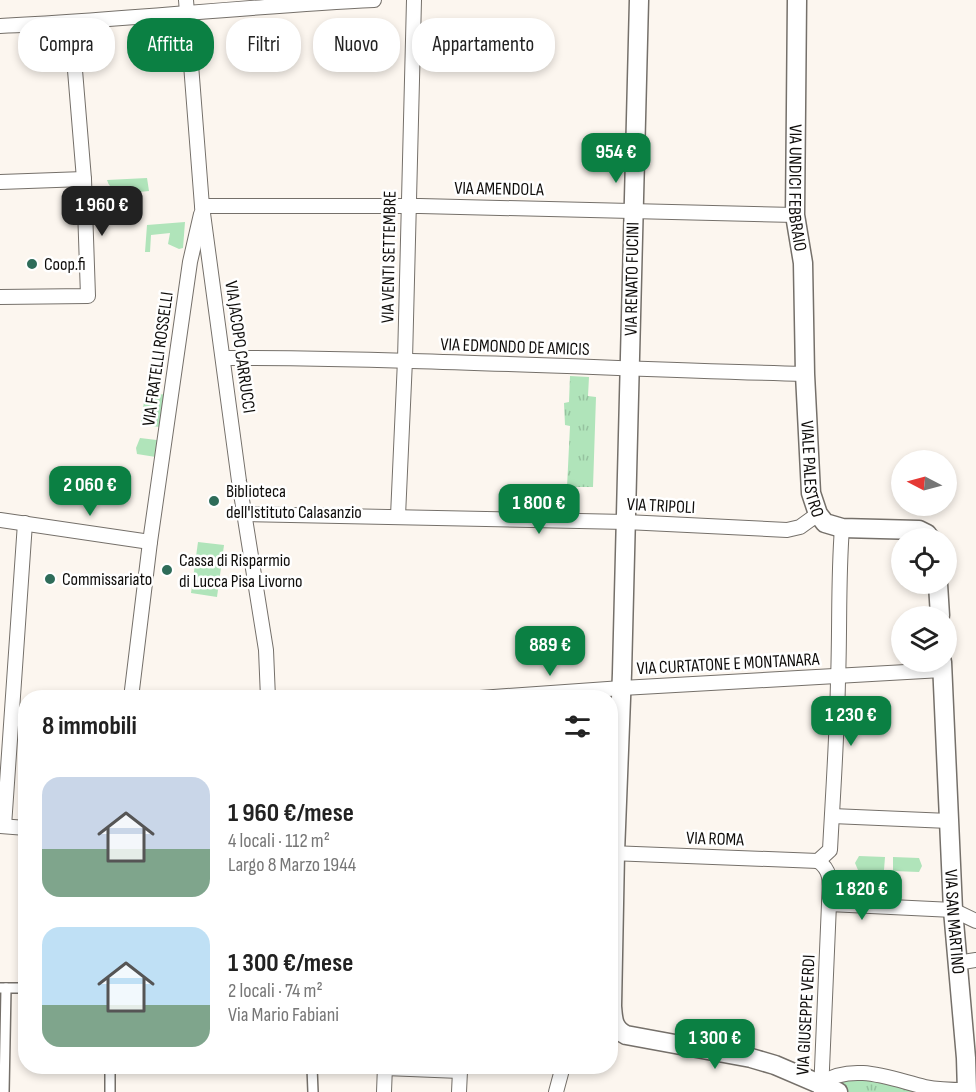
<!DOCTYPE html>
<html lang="it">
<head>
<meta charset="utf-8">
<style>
  body { margin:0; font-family:"Sofia Sans Condensed",sans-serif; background:#f2f2f2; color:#222; height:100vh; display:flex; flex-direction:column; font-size:22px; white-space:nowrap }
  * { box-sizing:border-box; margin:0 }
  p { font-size:20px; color:#767676 }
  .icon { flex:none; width:33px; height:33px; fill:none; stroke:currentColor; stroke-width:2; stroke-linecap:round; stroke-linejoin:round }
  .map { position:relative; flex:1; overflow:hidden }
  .side { position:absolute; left:18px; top:690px; width:600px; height:384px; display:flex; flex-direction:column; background:#fff; border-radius:24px; box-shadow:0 3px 9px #0003 }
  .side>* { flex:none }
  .guide { position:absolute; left:18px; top:18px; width:600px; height:54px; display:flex; gap:12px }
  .needle { width:39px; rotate:276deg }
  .buttons { position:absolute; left:891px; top:450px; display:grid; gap:12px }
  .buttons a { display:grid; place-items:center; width:66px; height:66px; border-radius:50%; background:#fff; box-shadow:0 3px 9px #0003; font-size:30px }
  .price { position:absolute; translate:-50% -51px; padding:0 14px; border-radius:12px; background:#0b8043; color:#fff; font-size:20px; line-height:39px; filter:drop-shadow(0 2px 3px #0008) }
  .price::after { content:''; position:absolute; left:50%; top:36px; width:18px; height:14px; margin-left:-9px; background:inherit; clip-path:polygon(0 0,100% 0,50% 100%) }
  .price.on { background:#222; color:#fff }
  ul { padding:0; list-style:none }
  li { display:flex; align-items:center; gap:18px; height:150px; padding:0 24px }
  li span { display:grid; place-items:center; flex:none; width:168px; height:120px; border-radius:18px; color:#555 }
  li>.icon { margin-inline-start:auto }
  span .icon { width:72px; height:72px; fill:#fffc; stroke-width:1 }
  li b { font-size:26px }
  h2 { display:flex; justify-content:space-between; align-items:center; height:72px; padding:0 24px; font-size:26px }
  .chip { padding:0 21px; border-radius:24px; background:#fff; box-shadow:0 3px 9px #0003; font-size:21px; line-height:54px }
  .chip.on { background:#0b8043; color:#fff }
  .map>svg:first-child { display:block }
</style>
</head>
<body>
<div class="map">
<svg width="976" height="1092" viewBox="0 0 976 1092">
  <defs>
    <pattern id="park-tufts" width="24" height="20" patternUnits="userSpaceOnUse" patternTransform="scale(1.5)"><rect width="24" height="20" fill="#b0e4ba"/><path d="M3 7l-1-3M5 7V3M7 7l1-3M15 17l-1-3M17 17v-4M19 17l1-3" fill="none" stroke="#96c29f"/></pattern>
  </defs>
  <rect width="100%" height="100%" fill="#fcf6ef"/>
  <g fill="#b0e4ba">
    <path d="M147,178L149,191C134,192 112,198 107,180Z"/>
    <polygon points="185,222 183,248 179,249 168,244 170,233 151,235 150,252 145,252 147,225"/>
    <polygon points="171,394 167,428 144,425 141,422 145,395"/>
    <polygon points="140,438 165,441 162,458 137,454 136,448"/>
    <polygon points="198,542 224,545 217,597 191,593"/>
    <polygon points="859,856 885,857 884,870 858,870 855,863"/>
    <polygon points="893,857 919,858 922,866 919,872 893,871"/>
  </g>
  <g fill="url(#park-tufts)">
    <polygon points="570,376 589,377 588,396 596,397 593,487 567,487 570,426 565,425 564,403 569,402"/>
    <polygon points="843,1073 967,1092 838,1092 830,1077"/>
  </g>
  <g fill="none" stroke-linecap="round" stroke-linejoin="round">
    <defs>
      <g id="pedestrian">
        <polyline points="0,988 26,988"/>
        <polyline points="110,1066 110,1092"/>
        <polyline points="310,1066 312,1067 313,1092"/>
        <polyline points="4,1092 6,988"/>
      </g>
      <g id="minor">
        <polyline points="186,0 202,206 239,481 266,650 268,698"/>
        <path d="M0,26C125,20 249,6 374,0"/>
        <polyline points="0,182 84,179"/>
        <polyline points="202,206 420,206 795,215"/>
        <polyline points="0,297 88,296 84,179 71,22"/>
        <path d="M223,358C417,358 611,369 805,374"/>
        <polyline points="245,514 626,522 787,530 800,527 818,514"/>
        <polyline points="398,516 405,360 414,0"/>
        <polyline points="0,520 150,542"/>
        <polyline points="131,698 150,542 190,262 201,214"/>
        <polyline points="480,698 622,688 942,670"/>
        <polyline points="832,816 949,821"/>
        <polyline points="0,826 26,828"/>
        <polyline points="4,826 25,523"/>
        <polyline points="610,853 818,861"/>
        <path d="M818,861L830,850C833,793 837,737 838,680C840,629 838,579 842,528"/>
        <path d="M818,861C834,872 829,887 829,904L953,910L976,921"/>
        <polyline points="957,963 976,960"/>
        <polyline points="385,1068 460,1071 460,1066"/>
        <path d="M821,1083C854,1062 891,1079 925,1087C939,1090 953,1090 967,1090"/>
        <polyline points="384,1092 385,1066"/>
        <polyline points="459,1092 460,1071"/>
        <polyline points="556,1092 563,1066"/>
        <polyline points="821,1092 829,904"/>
      </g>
      <g id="secondary">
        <path d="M639,0L622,673L615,853L612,1006C613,1019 613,1029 626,1035L751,1058L775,1065L838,1092"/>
        <path id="s1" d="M797,0L795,215L803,263L805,374L811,493L818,514L825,523L842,528L919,530L927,534L930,538"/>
        <polyline points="938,584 940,616"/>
        <path id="s2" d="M942,662L953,910L966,1058L967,1092"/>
      </g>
    </defs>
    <use href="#pedestrian" stroke="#75706a" stroke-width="12"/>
    <use href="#minor" stroke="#75706a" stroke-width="16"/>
    <use href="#secondary" stroke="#75706a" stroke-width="21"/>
    <use href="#pedestrian" stroke="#fff" stroke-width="9"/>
    <use href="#minor" stroke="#fff" stroke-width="14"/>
    <use href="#secondary" stroke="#fff" stroke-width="18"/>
  </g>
  <g fill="#2e6c59" stroke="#fff" stroke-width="2">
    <circle cx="32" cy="264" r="6"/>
    <circle cx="214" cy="501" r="6"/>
    <circle cx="167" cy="570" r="6"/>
    <circle cx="50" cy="579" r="6"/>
  </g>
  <g text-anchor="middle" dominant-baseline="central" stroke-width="5" stroke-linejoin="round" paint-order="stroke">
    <g font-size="18" fill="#0f0d0b" stroke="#fff">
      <text stroke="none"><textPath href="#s1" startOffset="188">VIA UNDICI FEBBRAIO</textPath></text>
      <text transform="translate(499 189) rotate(1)">VIA AMENDOLA</text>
      <text transform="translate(389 257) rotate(-89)">VIA VENTI SETTEMBRE</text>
      <text transform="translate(632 279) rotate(-89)">VIA RENATO FUCINI</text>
      <text transform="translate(240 347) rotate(82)">VIA JACOPO CARRUCCI</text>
      <text transform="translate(515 347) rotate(2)">VIA EDMONDO DE AMICIS</text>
      <text transform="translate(158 359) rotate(-82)">VIA FRATELLI ROSSELLI</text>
      <text stroke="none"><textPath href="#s1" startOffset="470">VIALE PALESTRO</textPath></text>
      <text transform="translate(661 506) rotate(3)">VIA TRIPOLI</text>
      <text transform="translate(728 664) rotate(-3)">VIA CURTATONE E MONTANARA</text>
      <text transform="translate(715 839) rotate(2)">VIA ROMA</text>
      <text stroke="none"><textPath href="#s2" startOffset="260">VIA SAN MARTINO</textPath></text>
      <text transform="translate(806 1015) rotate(-87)">VIA GIUSEPPE VERDI</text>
    </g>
    <g font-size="18" fill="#0f0d0b" stroke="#fff" text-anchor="start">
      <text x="44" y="264">Coop.fi</text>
      <text x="226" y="491">Biblioteca<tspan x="226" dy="21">dell'Istituto Calasanzio</tspan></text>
      <text x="179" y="560">Cassa di Risparmio<tspan x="179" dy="21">di Lucca Pisa Livorno</tspan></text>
      <text x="62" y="579">Commissariato</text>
    </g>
  </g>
</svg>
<div class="buttons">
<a><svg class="needle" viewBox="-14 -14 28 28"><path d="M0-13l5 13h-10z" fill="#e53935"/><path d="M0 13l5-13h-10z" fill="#767676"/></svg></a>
<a><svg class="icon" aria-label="locate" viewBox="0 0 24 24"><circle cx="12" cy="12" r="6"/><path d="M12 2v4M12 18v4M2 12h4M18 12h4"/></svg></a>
<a><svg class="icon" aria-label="layers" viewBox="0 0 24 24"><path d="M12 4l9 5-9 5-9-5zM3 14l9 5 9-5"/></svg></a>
</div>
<b class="price" style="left:616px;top:184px">954 €</b>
<b class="price on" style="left:102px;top:237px">1 960 €</b>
<b class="price" style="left:90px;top:517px">2 060 €</b>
<b class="price" style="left:539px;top:535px">1 800 €</b>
<b class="price" style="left:550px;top:677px">889 €</b>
<b class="price" style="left:851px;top:747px">1 230 €</b>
<b class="price" style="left:862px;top:921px">1 820 €</b>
<b class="price" style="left:715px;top:1070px">1 300 €</b>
<div class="guide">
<a class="chip">Compra</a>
<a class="chip on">Affitta</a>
<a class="chip">Filtri</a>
<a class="chip">Nuovo</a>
<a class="chip">Appartamento</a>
</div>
<section class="side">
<h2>8 immobili<svg class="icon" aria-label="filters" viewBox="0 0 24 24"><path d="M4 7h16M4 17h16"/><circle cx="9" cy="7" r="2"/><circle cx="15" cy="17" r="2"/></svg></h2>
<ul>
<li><span style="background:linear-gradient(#c9d6e8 60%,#7fa58c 0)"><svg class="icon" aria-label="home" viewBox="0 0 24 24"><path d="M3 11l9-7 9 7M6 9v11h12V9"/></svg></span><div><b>1 960 €/mese</b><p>4 locali · 112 m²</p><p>Largo 8 Marzo 1944</p></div></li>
<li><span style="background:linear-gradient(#bfe0f5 65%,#7fa58c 0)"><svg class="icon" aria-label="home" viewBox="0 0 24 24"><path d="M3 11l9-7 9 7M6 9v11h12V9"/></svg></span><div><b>1 300 €/mese</b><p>2 locali · 74 m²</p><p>Via Mario Fabiani</p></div></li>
</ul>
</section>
</div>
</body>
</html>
